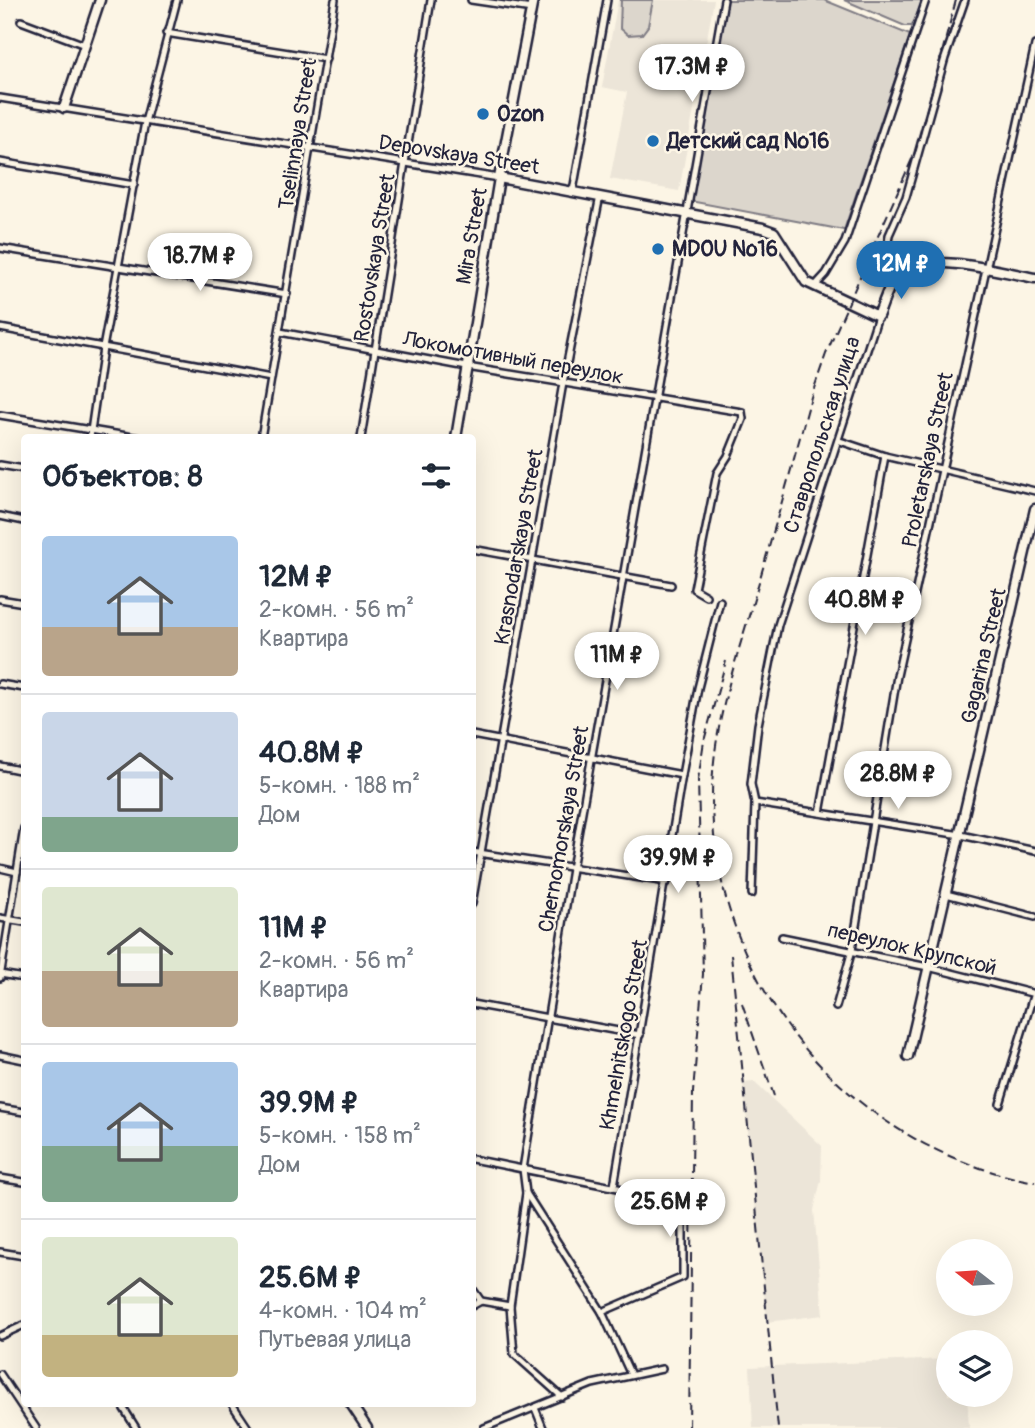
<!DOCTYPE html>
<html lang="ru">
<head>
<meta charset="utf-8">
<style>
  body { margin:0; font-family:Pangolin,sans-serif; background:#f2f2f3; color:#1f2937; height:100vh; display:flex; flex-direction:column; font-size:26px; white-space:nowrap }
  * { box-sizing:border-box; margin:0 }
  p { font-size:23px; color:#747a83 }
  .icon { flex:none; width:38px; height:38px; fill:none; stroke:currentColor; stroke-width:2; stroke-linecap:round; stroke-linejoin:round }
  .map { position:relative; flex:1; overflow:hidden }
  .sheet { position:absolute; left:21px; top:434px; width:455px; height:973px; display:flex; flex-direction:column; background:#fff; border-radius:7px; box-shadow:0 7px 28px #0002 }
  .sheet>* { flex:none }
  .needle { width:46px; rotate:287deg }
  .tools { position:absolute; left:936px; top:1239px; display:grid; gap:14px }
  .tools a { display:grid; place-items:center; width:77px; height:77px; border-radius:50%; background:#fff; box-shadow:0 7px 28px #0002; font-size:35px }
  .price { position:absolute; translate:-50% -60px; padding:0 16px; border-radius:24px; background:#fff; color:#222; font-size:23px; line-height:46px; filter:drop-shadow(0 2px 4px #0008) }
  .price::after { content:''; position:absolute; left:50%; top:42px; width:21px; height:16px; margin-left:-10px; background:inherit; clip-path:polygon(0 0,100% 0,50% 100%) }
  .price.active { background:#1f6fb2; color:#fff }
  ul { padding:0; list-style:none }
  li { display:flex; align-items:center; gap:21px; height:175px; padding:0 21px }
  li+li { border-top:2px solid #e0e1e3 }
  li span { display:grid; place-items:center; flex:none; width:196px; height:140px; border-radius:7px; color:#555 }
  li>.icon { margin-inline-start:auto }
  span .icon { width:84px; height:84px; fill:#fffc; stroke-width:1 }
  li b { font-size:30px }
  h2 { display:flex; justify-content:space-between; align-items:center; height:84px; padding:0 21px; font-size:30px }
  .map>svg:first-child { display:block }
</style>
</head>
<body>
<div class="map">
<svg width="1035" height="1428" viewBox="0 0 1035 1428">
  <rect width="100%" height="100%" fill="#fcf5e5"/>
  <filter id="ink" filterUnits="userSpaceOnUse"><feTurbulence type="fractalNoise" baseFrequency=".0143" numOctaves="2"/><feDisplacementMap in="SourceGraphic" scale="14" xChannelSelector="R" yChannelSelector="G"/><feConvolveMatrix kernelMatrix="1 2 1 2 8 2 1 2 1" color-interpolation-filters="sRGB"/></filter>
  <g filter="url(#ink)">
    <g fill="#ece5d8">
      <polygon points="618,0 714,0 679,191 610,179 627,92 602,87"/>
      <polygon points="754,1082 822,1146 821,1180 814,1210 823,1315 767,1322 743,1083"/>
      <polygon points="948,1359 948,1395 967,1395 969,1428 753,1428 750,1367"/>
    </g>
    <g fill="#dcd6cc" stroke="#7f7c84" stroke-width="2">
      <polygon points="621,0 653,0 648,26 642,34 628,35 620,28"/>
      <polygon points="727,0 824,0 910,35 844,230 690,201"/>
      <polygon points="844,0 923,0 912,26 905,26"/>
    </g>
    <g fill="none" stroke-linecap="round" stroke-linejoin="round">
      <defs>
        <g id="street">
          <polyline points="471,0 532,9"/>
          <polyline points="21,21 85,45"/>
          <polyline points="166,33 326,59"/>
          <polyline points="0,98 499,178"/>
          <polyline points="0,162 134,185"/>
          <polyline points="573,191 607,0"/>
          <polyline points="0,248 287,294"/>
          <polyline points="899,273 887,251 889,235 906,197 945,58 965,0"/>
          <polyline points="814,287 826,274 845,242 926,0"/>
          <polyline points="0,328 271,378"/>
          <polyline points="280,332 467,367 742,412 743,419 728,456 717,473 694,589 706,596"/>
          <polyline points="0,415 139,438"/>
          <polyline points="90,438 103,348 145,122 177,0"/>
          <polyline points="261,438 335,0"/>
          <polyline points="361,438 431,0"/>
          <polyline points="840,441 885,456 1035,491"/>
          <polyline points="0,465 24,469"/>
          <polyline points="0,516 24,521"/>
          <polyline points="472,549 671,585"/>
          <polyline points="0,599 24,603"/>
          <polyline points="0,684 24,688"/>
          <polyline points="472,735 682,775"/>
          <polyline points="0,766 24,771"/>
          <polyline points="755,803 961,835 1035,851"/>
          <polyline points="820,813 885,456"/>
          <polyline points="472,852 667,882"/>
          <polyline points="0,868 17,872"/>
          <polyline points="752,894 755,803 751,784 758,725 778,625 878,316"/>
          <polyline points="946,894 1035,917"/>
          <polyline points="472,904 563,383 600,196"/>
          <polyline points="0,918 24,922"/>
          <polyline points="782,937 928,967 1035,994"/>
          <polyline points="0,974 24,978"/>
          <polyline points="0,978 24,828"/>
          <polyline points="472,1004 640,1035"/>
          <polyline points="836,1007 852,950 897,676 1035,45"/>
          <polyline points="0,1055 24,1060"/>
          <polyline points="1000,1104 1034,993"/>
          <polyline points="0,1108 24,1112"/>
          <polyline points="472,1159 683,1201 683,1277 602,1312"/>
          <polyline points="0,1178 24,1182"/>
          <polyline points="614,1186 682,775 698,688 720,601"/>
          <polyline points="526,1193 602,1312 631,1375"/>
          <polyline points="0,1252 24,1256"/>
          <polyline points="472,1288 481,1301"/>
          <polyline points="472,1306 481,1301 510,1306"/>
          <polyline points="0,1336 24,1325"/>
          <polyline points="0,1374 36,1428"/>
          <polyline points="562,1397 514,1354 510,1306 526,1193 523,1169 572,869 724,0"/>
          <polyline points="121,1404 136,1428"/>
          <polyline points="232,1404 248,1428"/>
          <polyline points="535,1408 543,1428"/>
          <polyline points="484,1428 592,1384 662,1369"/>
        </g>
        <g id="secondary">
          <polyline points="64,108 100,0"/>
          <path d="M499,178L763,228L774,232L806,282L878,316C884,302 889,282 901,272C926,251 1004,272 1035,278"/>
          <polyline points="456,438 499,178 533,0"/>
          <polyline points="908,1056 1035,509"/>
          <polyline points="351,1404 367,1428"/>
        </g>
      </defs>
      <use href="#street" stroke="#22223b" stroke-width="10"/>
      <use href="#secondary" stroke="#22223b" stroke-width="13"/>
      <use href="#street" stroke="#fcf5e5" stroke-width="5"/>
      <use href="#secondary" stroke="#fcf5e5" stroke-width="8"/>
      <g stroke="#22223b" stroke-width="2" stroke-dasharray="10 5" stroke-linecap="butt">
        <path d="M956,0L916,150L826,354L811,397C792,467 772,537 752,606C733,668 712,732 712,797C712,894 751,991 817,1062C875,1124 951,1167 1035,1182"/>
        <polyline points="731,955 778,1428"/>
        <polyline points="742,1003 774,1096"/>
        <polyline points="689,1428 693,1092 703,974 698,780 704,741 726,661"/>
      </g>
    </g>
  </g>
  <g fill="#1f6fb2" stroke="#fcf5e5" stroke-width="2.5">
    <circle cx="483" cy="114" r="7"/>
    <circle cx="653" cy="141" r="7"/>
    <circle cx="658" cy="249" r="7"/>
  </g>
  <g text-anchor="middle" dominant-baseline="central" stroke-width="5" stroke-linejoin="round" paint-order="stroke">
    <g font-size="21" font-weight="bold" fill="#22223b" stroke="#fcf5e5" text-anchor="start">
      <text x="497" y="114">Ozon</text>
      <text x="667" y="141">Детский сад №16</text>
      <text x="672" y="249">MDOU №16</text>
    </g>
    <g font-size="21" fill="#22223b" stroke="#fcf5e5">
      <text transform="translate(298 134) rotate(-81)">Tselinnaya Street</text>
      <text transform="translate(459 155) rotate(9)">Depovskaya Street</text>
      <text transform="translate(472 236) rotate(-80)">Mira Street</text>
      <text transform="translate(375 258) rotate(-81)">Rostovskaya Street</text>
      <text transform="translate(513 358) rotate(10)">Локомотивный переулок</text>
      <text transform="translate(822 435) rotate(-72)">Ставропольская улица</text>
      <text transform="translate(928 460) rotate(-78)">Proletarskaya Street</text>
      <text transform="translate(519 547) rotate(-80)">Krasnodarskaya Street</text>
      <text transform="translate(984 656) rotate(-77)">Gagarina Street</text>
      <text transform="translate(564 829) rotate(-80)">Chernomorskaya Street</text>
      <text transform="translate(912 949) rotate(13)">переулок Крупской</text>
      <text transform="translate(624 1035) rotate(-80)">Khmelnitskogo Street</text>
    </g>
  </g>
</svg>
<div class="tools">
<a><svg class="needle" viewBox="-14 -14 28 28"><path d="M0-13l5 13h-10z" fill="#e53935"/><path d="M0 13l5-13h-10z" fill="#747a83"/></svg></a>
<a><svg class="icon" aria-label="layers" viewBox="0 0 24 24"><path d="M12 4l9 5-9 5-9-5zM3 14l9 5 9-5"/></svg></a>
</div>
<b class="price" style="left:692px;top:104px">17.3M ₽</b>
<b class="price" style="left:200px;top:293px">18.7M ₽</b>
<b class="price active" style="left:901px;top:301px">12M ₽</b>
<b class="price" style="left:865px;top:637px">40.8M ₽</b>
<b class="price" style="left:617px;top:692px">11M ₽</b>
<b class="price" style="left:898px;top:811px">28.8M ₽</b>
<b class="price" style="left:678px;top:895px">39.9M ₽</b>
<b class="price" style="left:670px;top:1239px">25.6M ₽</b>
<section class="sheet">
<h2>Объектов: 8<svg class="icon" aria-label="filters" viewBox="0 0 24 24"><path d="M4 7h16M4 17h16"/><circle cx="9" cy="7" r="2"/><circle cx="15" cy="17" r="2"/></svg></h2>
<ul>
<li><span style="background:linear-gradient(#a9c7e8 65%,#b9a48a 0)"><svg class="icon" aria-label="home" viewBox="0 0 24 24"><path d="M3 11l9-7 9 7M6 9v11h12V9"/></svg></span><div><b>12M ₽</b><p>2-комн. · 56 m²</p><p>Квартира</p></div></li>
<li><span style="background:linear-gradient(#c9d6e8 75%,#7fa58c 0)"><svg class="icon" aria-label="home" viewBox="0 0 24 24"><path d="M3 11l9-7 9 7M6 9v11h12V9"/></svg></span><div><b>40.8M ₽</b><p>5-комн. · 188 m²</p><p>Дом</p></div></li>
<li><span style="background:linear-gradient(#dfe7d0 60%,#b9a48a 0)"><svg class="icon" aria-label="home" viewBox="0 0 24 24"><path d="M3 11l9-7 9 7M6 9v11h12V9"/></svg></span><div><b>11M ₽</b><p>2-комн. · 56 m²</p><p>Квартира</p></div></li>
<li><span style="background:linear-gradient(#a9c7e8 60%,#7fa58c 0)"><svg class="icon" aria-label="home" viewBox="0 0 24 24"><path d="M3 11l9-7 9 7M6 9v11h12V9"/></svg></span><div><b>39.9M ₽</b><p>5-комн. · 158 m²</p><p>Дом</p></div></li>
<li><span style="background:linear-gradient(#dfe7d0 70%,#c2b280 0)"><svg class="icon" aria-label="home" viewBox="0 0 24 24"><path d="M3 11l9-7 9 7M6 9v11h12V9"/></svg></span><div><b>25.6M ₽</b><p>4-комн. · 104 m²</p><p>Путьевая улица</p></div></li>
</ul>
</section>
</div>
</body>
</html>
